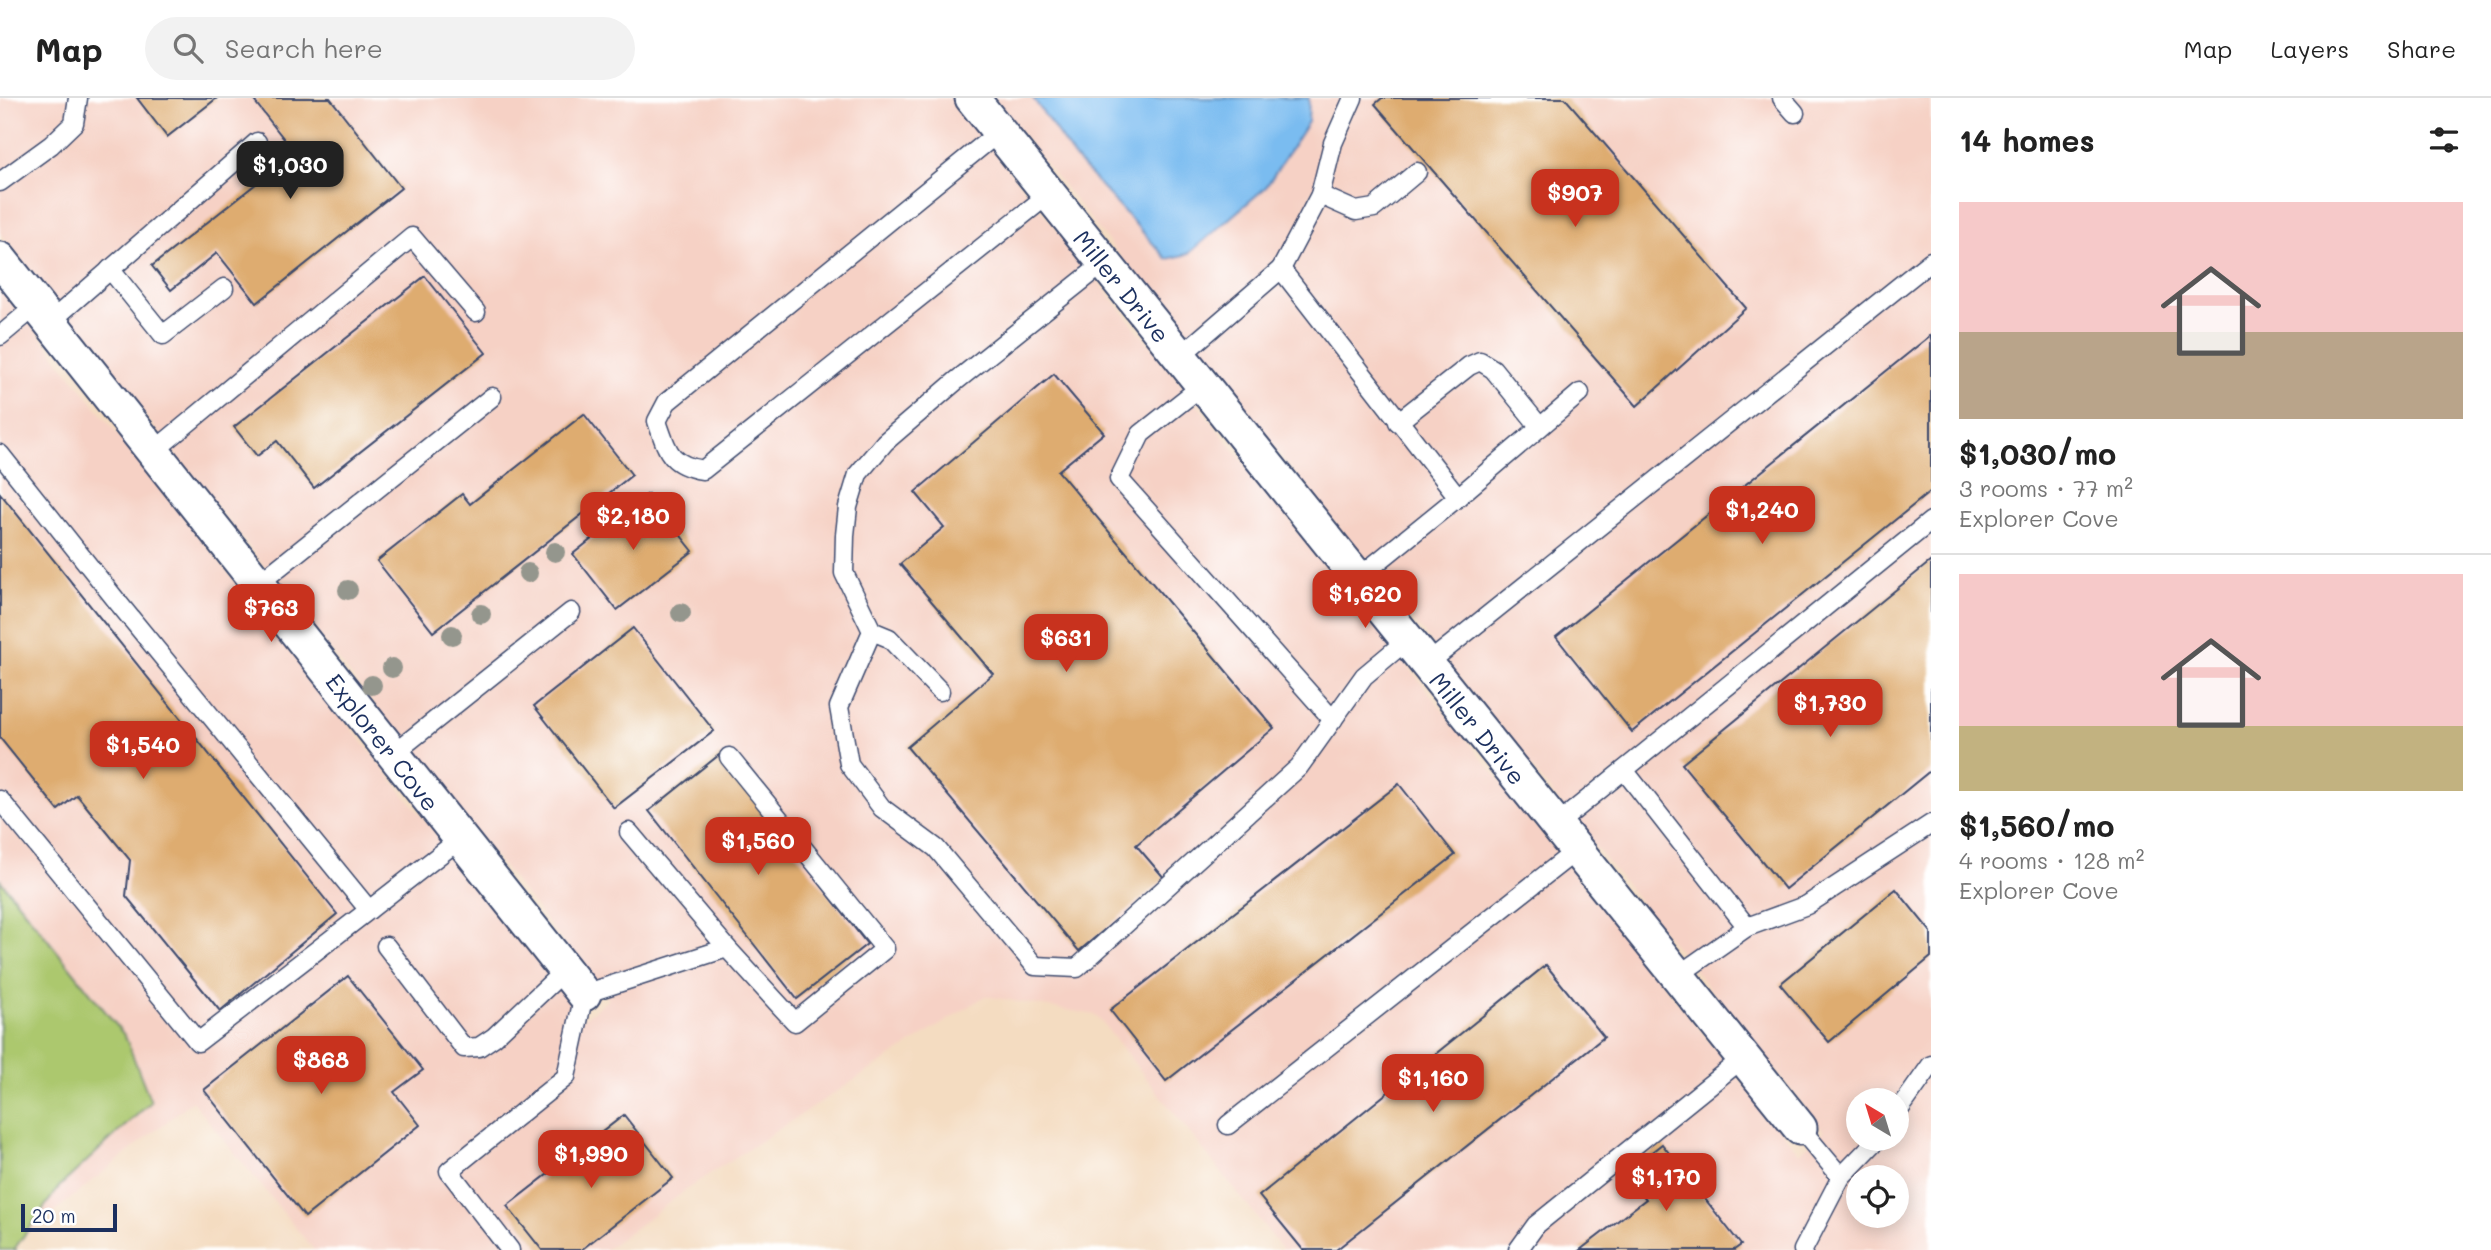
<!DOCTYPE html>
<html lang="en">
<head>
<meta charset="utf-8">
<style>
  body { margin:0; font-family:Mali,sans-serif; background:#f2f2f2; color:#222; height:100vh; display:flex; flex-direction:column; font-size:26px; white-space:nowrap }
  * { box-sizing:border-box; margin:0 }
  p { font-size:23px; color:#767676 }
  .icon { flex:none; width:38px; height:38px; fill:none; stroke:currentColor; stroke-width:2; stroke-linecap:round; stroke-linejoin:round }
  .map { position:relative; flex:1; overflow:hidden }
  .panel { display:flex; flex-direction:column; background:#fff; width:560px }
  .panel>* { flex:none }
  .needle { width:46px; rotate:322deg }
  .tools { position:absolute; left:1846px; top:990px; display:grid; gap:14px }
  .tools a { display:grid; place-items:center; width:63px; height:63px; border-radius:50%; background:#fff; box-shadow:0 4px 18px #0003; font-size:35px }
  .scale { position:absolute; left:21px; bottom:18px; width:96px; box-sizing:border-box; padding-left:7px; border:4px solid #1b2f5e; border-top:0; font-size:19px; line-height:24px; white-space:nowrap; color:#1b2f5e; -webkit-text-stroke:5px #fff; paint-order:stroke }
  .price { position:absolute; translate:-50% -60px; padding:0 16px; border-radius:14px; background:#c8321e; color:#fff; font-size:23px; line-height:46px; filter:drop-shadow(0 2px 4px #0008) }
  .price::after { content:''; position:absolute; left:50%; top:42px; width:21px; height:16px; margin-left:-10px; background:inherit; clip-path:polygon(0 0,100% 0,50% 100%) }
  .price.active { background:#222; color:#fff }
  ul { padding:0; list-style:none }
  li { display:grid; align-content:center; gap:14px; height:371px; padding:0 28px }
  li+li { border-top:2px solid #e0e0e0 }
  li span { display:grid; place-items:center; height:217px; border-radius:0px; color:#555 }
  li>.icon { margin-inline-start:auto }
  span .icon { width:126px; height:126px; fill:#fffc; stroke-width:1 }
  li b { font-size:30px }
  h2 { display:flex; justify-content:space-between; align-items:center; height:84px; padding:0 28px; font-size:30px }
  header { display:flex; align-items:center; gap:42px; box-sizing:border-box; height:98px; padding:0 35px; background:#fff; border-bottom:2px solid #e0e0e0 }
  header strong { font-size:33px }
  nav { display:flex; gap:38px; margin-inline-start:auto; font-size:24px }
  .search { width:490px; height:63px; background:#f2f2f2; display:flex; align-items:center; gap:18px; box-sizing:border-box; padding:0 24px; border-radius:38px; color:#767676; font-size:26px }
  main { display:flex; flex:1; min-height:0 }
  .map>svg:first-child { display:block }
</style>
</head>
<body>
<header>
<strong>Map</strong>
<div class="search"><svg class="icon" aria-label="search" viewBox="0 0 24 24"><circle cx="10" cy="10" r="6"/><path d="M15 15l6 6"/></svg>Search here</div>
<nav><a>Map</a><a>Layers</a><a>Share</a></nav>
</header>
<main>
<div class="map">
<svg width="1931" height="1152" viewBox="0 0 1931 1152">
  <rect width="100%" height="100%" fill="#fff"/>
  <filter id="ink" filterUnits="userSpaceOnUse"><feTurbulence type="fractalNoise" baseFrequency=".0143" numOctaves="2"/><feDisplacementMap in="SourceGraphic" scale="14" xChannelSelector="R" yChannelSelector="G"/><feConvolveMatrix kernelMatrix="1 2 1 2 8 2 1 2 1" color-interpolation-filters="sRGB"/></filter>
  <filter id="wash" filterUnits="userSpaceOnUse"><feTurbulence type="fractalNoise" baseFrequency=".00686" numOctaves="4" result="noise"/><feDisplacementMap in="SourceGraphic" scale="28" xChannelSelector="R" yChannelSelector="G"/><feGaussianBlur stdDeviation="1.57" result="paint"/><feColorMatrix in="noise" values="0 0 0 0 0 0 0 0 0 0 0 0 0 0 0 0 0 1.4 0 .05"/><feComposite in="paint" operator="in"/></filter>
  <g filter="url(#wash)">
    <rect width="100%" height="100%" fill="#f4dcc1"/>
    <path fill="#f6d1c5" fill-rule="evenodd" d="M0,0H951L1799,1055L1824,1033L993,0H1931V1152H1283L1096,917L985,898L697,1084L605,1152H314L192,1003L23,1139L59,1089L151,1004L125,938L0,782V188L583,921L608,901L0,135ZM1858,1003H1897V1041H1858ZM1858,1080H1897V1118H1858Z"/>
    <polygon fill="#acc86e" stroke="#647c66" stroke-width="2" points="0,782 125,938 151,1004 59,1089 15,1150 16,1152 0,1152"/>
    <polygon fill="#7abcf0" stroke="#4a76a7" stroke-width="2" points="1033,0 1309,0 1308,24 1266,89 1188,156 1167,161 1073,58"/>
    <g id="blocks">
      <g fill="#deac70">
        <polygon points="137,0 217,0 167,39"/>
        <polygon points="260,0 330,0 401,90 257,205 217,155 171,192 152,168 295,55 255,4"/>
        <polygon points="1382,0 1565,0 1746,210 1637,308 1375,6"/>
        <polygon points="425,178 486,255 314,390 277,343 257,358 234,329"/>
        <polygon points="1931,237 1931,393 1632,634 1556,539"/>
        <polygon points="1054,276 1104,335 1058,373 1274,630 1136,747 1165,781 1079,853 907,649 993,576 900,466 944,429 915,394"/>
        <polygon points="584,316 632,377 433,534 377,463 462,396 470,406"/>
        <polygon points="0,395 337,816 220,913 126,798 130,762 77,697 58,712 0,640"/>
        <polygon points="648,396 693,453 617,512 573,456"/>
        <polygon points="1931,463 1931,672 1785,791 1682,666"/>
        <polygon points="633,530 714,633 614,710 534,608"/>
        <polygon points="719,657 867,846 797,901 649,713"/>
        <polygon points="1399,686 1455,757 1166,983 1110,912"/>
        <polygon points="1896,791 1931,834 1931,859 1829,944 1780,886"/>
        <polygon points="1546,867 1604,939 1336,1152 1303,1152 1259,1098"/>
        <polygon points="348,878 423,972 394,994 420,1027 305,1119 204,992"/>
        <polygon points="624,1017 673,1080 581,1152 542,1152 507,1108"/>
        <polygon points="1662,1046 1741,1147 1734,1152 1580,1152 1646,1101 1625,1075"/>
      </g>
    </g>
  </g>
  <g filter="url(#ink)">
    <use href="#blocks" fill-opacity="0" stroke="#3c496d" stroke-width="2"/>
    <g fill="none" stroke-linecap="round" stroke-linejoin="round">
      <defs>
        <g id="lane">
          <polyline points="1782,0 1795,15"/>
          <path d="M999,34L667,304L657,323C667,352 669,367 703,372L1049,96"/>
          <polyline points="0,84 51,47 74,25 78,0"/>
          <polyline points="1320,97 1356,113 1374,110 1417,74"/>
          <polyline points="1104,165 956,283 885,344 858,376 848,409 845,437 844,475 872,533 839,609 849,666 882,710 936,750 1035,868 1077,870 1299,669 1364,578 1407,542"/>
          <polyline points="110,171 163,237 224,190"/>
          <polyline points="1281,171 1320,97 1333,45 1353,0"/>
          <polyline points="50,224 257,44"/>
          <polyline points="0,238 37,207"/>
          <polyline points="1179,259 1281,171 1458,399 1358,480"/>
          <polyline points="1203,287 1141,336 1119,381 1333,622"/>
          <polyline points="1398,324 1469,268 1480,263 1493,271 1540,329"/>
          <polyline points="153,354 412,139 476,214"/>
          <polyline points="0,356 116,502 369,812 198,944 0,702"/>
          <polyline points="1458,399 1580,295"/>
          <polyline points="258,486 492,299"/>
          <polyline points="872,533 889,540 940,593"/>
          <polyline points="1427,566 1931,163"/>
          <polyline points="393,656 571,514"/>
          <polyline points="1624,672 1747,829 1677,878"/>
          <polyline points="1556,727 1931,423"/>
          <polyline points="629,734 727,850"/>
          <polyline points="369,812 460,741"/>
          <polyline points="1747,829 1807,807 1931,726"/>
          <polyline points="386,848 464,950 479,949 494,939 564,873"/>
          <polyline points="1897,1015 1931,967"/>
          <polyline points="1228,1027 1577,752"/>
          <polyline points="1800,1030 1841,1079 1803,1152"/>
          <polyline points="1841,1079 1878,1041"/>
          <polyline points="510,1152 449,1073 566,979 584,896 727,850 795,924 885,851 729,659"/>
          <polyline points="1518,1152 1536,1127 1743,960"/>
        </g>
        <g id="street">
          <polyline points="972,0 1800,1030"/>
          <polyline points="0,161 584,896"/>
        </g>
      </defs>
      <use href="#lane" stroke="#3c496d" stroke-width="21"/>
      <use href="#street" stroke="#3c496d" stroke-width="37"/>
      <use href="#lane" stroke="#fff" stroke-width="18"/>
      <use href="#street" stroke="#fff" stroke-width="33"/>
    </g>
    <g fill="#94968d">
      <circle cx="555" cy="454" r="10"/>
      <circle cx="528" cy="475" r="10"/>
      <circle cx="348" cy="492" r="10"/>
      <circle cx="681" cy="515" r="10"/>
      <circle cx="481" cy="516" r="10"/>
      <circle cx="452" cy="537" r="10"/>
      <circle cx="392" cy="570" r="10"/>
      <circle cx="372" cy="587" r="10"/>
    </g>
  </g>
  <g text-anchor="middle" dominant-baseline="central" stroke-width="5" stroke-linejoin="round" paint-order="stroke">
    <g font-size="24" fill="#1b2f5e" stroke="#fff">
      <text transform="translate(1122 188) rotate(51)">Miller Drive</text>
      <text transform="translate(1478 630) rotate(51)">Miller Drive</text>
      <text transform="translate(383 644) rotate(52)">Explorer Cove</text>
    </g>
  </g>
</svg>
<div class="tools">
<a><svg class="needle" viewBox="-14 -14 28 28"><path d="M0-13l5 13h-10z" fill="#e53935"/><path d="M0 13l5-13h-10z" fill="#767676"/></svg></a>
<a><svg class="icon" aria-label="locate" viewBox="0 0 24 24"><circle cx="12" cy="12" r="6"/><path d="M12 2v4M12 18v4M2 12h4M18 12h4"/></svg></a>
</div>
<div class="scale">20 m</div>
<b class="price active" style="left:290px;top:103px">$1,030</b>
<b class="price" style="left:1575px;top:131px">$907</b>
<b class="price" style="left:1762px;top:448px">$1,240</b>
<b class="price" style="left:633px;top:454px">$2,180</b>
<b class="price" style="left:1365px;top:532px">$1,620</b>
<b class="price" style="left:271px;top:546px">$763</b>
<b class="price" style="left:1066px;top:576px">$631</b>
<b class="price" style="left:1830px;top:641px">$1,730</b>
<b class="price" style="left:143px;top:683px">$1,540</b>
<b class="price" style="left:758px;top:779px">$1,560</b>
<b class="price" style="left:321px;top:998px">$868</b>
<b class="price" style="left:1433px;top:1016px">$1,160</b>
<b class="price" style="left:591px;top:1092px">$1,990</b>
<b class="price" style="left:1666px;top:1115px">$1,170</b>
</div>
<section class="panel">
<h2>14 homes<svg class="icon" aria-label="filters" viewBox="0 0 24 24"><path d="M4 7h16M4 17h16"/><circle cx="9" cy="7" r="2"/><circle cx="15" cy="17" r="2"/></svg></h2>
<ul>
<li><span style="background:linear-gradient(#f6c9c9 60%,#b9a48a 0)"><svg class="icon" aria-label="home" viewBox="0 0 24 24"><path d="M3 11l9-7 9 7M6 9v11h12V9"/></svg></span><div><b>$1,030/mo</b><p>3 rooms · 77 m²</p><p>Explorer Cove</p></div></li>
<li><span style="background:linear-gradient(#f6c9c9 70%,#c2b280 0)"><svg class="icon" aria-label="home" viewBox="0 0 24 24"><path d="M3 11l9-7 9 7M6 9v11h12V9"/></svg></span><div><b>$1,560/mo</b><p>4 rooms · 128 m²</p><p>Explorer Cove</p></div></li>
</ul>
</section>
</main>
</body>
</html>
